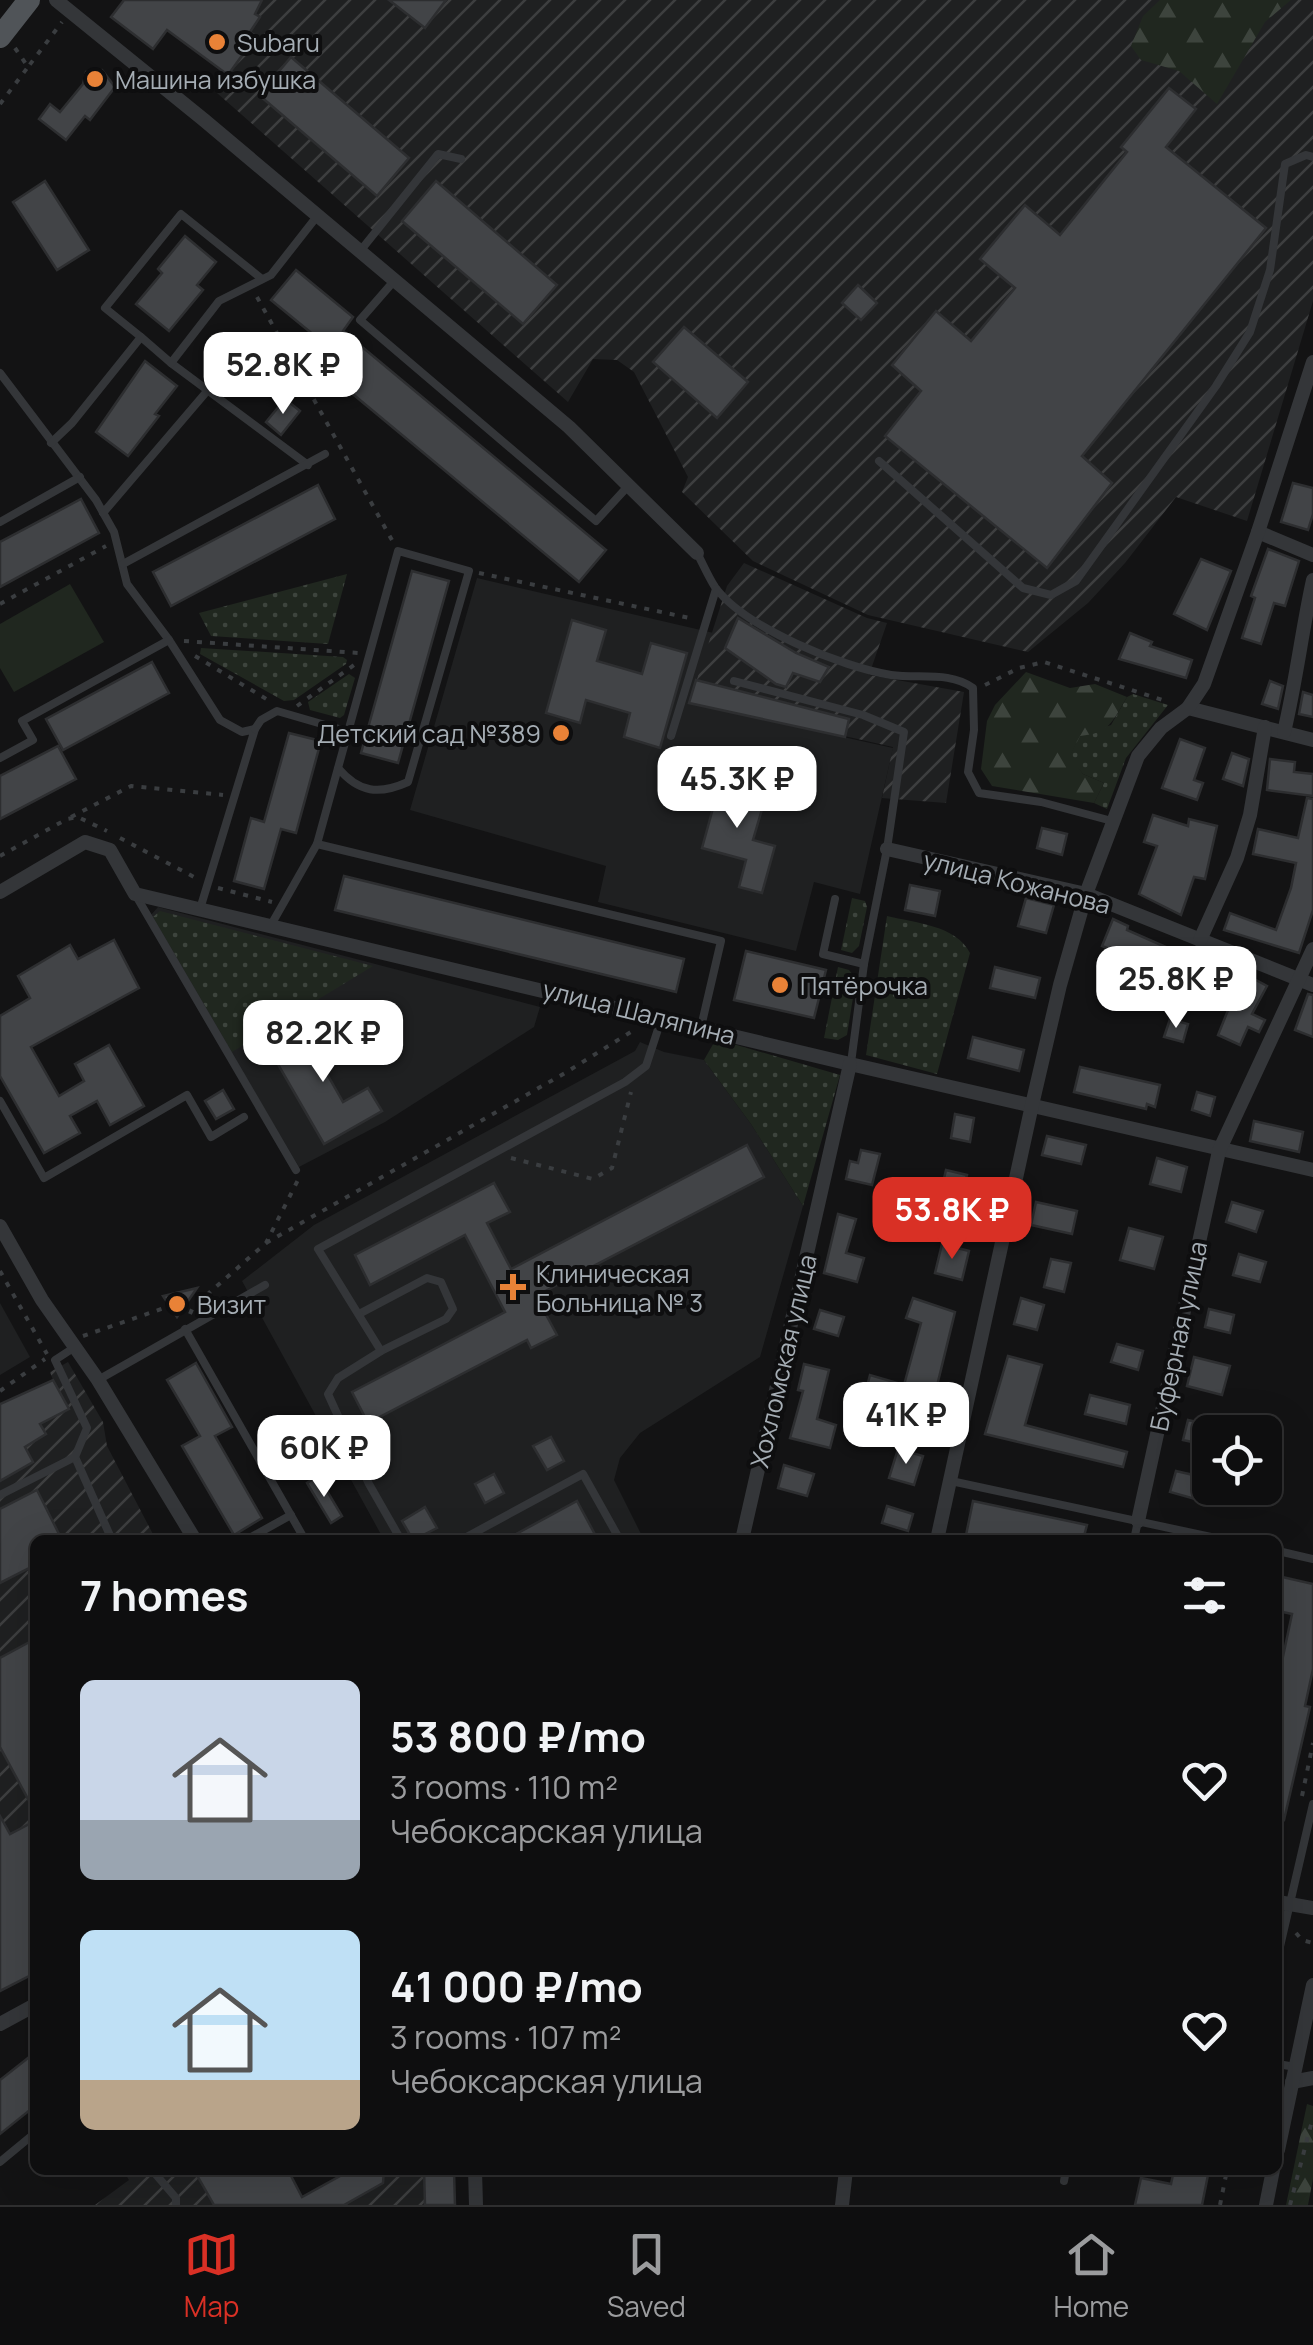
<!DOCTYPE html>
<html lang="en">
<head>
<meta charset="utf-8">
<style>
  body { margin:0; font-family:Manrope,sans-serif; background:#1c1c1d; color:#f1f3f6; height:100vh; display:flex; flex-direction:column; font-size:38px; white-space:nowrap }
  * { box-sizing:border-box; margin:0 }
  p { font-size:32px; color:#9b9c9e }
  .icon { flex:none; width:55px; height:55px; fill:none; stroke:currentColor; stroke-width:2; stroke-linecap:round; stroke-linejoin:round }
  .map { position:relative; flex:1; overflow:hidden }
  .panel { position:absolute; left:30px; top:1535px; width:1252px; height:640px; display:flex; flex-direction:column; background:#0e0e0f; border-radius:15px; box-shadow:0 10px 40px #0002,0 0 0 2px #2e2e2f }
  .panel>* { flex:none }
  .controls { position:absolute; left:1192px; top:1415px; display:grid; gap:20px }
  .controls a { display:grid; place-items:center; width:90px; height:90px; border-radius:15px; background:#0e0e0f; box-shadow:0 10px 40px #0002,0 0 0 2px #2e2e2f; font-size:50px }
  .price { position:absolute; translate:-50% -85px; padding:0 22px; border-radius:20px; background:#fff; color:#222; font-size:32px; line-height:65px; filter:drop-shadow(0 2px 5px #0008) }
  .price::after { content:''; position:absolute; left:50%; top:60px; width:30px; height:22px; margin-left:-15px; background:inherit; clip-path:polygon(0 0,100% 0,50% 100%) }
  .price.on { background:#d93025; color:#fff }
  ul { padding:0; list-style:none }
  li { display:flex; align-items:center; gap:30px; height:250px; padding:0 50px }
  li span { display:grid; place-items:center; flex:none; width:280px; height:200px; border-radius:15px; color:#555 }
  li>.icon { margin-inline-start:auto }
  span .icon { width:120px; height:120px; fill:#fffc; stroke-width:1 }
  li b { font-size:42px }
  h2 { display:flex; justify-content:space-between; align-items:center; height:120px; padding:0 50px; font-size:42px }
  .tabs { display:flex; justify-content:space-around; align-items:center; height:140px; border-top:2px solid #2e2e2f; background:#0e0e0f; font-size:28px; color:#9b9c9e }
  .tabs a { display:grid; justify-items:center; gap:5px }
  .tabs .on { color:#d93025 }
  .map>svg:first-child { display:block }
</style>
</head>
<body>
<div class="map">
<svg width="1313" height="2205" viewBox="0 0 1313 2205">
  <defs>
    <pattern id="industrial-furrows" width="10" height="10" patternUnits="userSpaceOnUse" patternTransform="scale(2.5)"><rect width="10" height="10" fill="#1f2021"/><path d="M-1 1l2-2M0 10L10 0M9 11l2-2" fill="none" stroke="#3d3e3f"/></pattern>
    <pattern id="grass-dots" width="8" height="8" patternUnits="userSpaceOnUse" patternTransform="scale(2.5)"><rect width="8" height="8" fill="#20271f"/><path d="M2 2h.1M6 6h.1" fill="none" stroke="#3d443d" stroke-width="1.8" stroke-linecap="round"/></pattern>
    <pattern id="forest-firs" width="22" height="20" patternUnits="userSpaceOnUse" patternTransform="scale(2.5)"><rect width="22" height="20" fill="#20271f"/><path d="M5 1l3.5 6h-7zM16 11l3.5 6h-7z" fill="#3d443d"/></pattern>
  </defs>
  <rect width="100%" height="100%" fill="#131314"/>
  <g fill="#1f2021">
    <polygon points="477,578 718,634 698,705 893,748 860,894 814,882 796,951 598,902 606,866 410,810"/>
    <polygon points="158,907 540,1007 534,1027 385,1122 299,1167 150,916"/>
    <polygon points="640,1042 664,1052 704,1060 751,1124 803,1206 760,1357 640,1433 620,1458 614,1480 644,1540 384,1540 242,1281 314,1225 635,1051"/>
    <polygon points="0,1303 30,1357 0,1375"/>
  </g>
  <g fill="url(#industrial-furrows)">
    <polygon points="262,0 1313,0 1313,301 1247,521 1176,497 1125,563 1088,603 1028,652 868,615 753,561 682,492 688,477 634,372 617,360 593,359 568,402 217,93 256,36 250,32 260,18 255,14"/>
    <polygon points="744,563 867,618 887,623 869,675 964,692 946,803 882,798 893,747 690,701 727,586"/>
    <polygon points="68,1362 103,1422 107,1446 156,1540 35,1540 35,1973 0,1991 0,1404 53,1380 50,1372"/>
    <polygon points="123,2170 290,2170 238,2205 95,2205 129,2180"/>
    <polygon points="351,2170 454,2170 455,2205 288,2205"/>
  </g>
  <g fill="url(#grass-dots)">
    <polygon points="347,574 328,644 211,636 199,613"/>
    <polygon points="201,648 343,657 347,660 346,664 294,700 284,701 200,654"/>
    <polygon points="349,674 355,678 344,715 340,718 310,710 308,702"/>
    <polygon points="1133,694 1168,705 1126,758 1107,809 1094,803 1104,783 1083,774 1069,757 1080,735 1111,725 1127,697"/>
    <polygon points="852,898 865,901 867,907 859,946 852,953 841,950"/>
    <polygon points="160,911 373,966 232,1052 153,917"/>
    <path d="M887,916C915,923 956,925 970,953L937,1074L866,1055Z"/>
    <polygon points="838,967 849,970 856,979 847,1035 838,1040 824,1038"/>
    <polygon points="716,1039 840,1075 803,1206 751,1124 704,1060"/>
  </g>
  <g fill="url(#forest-firs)">
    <polygon points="1160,0 1291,0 1265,22 1217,104 1179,71 1141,60 1131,46 1143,16"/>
    <path d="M1026,672L1070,688L1095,684L1127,697C1112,722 1110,733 1080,736L1070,756L1083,774L1104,783L1094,803L992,786L981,769L987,721L995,705Z"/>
    <polygon points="1307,2104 1313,2106 1313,2179 1308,2205 1286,2205"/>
  </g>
  <polygon fill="#20271f" points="70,584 104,642 14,692 0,668 0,624"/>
  <g fill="#424447" stroke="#2d2e30" stroke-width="2.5">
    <polygon points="124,0 262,0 255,14 260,17 250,32 256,36 228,75 167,30 153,49 111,17"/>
    <polygon points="389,0 446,0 425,28"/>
    <polygon points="291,57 409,158 377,196 259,95"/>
    <polygon points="102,70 115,87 90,120 85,116 66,140 39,119 50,104 60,112 83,84 86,72"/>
    <polygon points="1169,88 1196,109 1166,147 1266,228 1082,456 1112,483 1047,568 885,436 921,391 892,365 936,311 971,341 1015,288 980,259 1025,205 1060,235 1127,152 1121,147"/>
    <polygon points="45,181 89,250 57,270 13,202"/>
    <polygon points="436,181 557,285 523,324 402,221"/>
    <polygon points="185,236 216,262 197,285 203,290 169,331 136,304 162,273 158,269"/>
    <polygon points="296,270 353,317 343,331 606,550 579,582 313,361 326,345 271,300"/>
    <polygon points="858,285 877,303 861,320 842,303"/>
    <polygon points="684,327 748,382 717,418 653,362"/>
    <polygon points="145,361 177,386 155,414 159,416 128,456 96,432"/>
    <polygon points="285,399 300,411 281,435 266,422"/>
    <polygon points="1293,483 1313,488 1313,514 1308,530 1281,522"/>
    <polygon points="318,485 335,519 171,606 153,572"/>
    <polygon points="81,499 99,533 0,587 0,542"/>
    <polygon points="1268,549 1299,561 1285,606 1274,603 1261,644 1242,638 1255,598 1251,596"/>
    <polygon points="1201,559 1231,571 1207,630 1174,614"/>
    <polygon points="412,571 449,581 398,763 361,753"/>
    <polygon points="738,618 796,653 829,667 820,682 793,673 786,687 776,684 725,648"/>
    <polygon points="572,620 606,630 597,661 642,674 651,643 687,653 660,748 624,737 630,713 586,700 580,723 546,713"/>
    <polygon points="1130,633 1152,642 1150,646 1192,660 1186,678 1119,659"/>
    <polygon points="152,662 169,693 63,750 46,719"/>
    <polygon points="696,680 849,719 845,737 689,703"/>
    <polygon points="1270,681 1283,686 1278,709 1262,704"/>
    <polygon points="1303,692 1313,695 1313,717 1299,714"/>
    <polygon points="289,733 321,741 296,833 281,829 264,889 234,881 251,818 264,822"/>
    <polygon points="1180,739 1205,748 1194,780 1203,783 1197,800 1162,788"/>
    <polygon points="58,746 76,779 0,819 0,776"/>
    <polygon points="1232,753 1249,759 1243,786 1223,779"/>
    <polygon points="1270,759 1295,762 1294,772 1313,774 1313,796 1267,790"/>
    <polygon points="700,781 765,799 753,840 775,846 762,893 739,887 746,860 702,848 713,808 695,802"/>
    <polygon points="1307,798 1313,799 1313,910 1299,953 1224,930 1230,913 1276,930 1291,888 1296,863 1253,854 1258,829 1298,838"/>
    <polygon points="1153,815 1188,826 1189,819 1217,826 1205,879 1194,877 1181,915 1139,894 1157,846 1144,842"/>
    <polygon points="1042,828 1067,834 1062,855 1037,848"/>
    <polygon points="344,876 684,959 676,992 335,910"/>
    <polygon points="910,885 940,891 935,916 905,910"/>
    <polygon points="1026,898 1054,905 1046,933 1018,926"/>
    <polygon points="1113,919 1128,926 1127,930 1168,948 1158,970 1102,946"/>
    <polygon points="114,940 139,988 31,1047 59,1096 84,1081 75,1064 109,1045 144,1106 110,1125 97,1101 70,1116 80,1133 44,1153 0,1076 0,1016 30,998 18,976 70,945 78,959"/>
    <polygon points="746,951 826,970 814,1018 734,1000"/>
    <polygon points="995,967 1040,978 1035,998 990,988"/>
    <polygon points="1243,973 1267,986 1252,1014 1265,1020 1259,1032 1248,1027 1240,1045 1218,1035"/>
    <polygon points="1308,994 1313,995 1313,1037 1295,1030"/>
    <polygon points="1170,1019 1188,1024 1183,1042 1164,1037"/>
    <polygon points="330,1021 343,1044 318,1058 343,1102 368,1088 382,1111 324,1144 272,1054"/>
    <polygon points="973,1037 1024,1050 1019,1071 968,1058"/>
    <polygon points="1080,1067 1160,1085 1155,1107 1147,1104 1146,1109 1074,1092"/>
    <polygon points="223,1090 234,1109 216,1119 205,1101"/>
    <polygon points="1197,1092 1215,1097 1210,1116 1192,1110"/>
    <polygon points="955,1114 974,1118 970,1142 951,1138"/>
    <polygon points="1254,1121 1303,1132 1299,1152 1250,1141"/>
    <polygon points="1047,1136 1086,1145 1081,1164 1042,1155"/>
    <polygon points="747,1145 764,1177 536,1296 557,1335 531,1348 527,1340 368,1423 352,1392 505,1312 465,1235 370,1285 355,1255 494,1183 510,1212 487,1223 511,1269"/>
    <polygon points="861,1150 880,1154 872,1185 846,1179 850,1161 858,1163"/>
    <polygon points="1157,1158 1187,1167 1181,1192 1150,1184"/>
    <polygon points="946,1170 967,1175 960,1200 940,1195"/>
    <polygon points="1036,1202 1077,1211 1072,1234 1031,1225"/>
    <polygon points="1232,1202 1263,1211 1256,1232 1226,1222"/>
    <polygon points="838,1214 856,1219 846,1253 864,1258 857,1282 824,1273"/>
    <polygon points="1129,1228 1163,1237 1154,1269 1120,1260"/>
    <polygon points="942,1244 969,1251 962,1280 935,1273"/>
    <polygon points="1239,1254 1266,1262 1260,1282 1233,1275"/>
    <polygon points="1051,1259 1071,1263 1064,1292 1044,1287"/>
    <polygon points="197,1288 177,1317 163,1296"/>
    <polygon points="913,1298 955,1312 935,1394 946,1397 939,1420 864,1398 870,1375 904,1385 921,1323 906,1318"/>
    <polygon points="1021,1298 1044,1305 1037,1330 1014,1324"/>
    <polygon points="1209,1309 1234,1315 1230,1333 1205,1327"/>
    <polygon points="820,1310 844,1317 838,1336 814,1329"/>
    <polygon points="1117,1344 1143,1351 1138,1370 1111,1362"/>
    <polygon points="1008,1356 1042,1365 1025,1425 1127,1452 1123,1467 985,1434"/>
    <polygon points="1194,1357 1230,1366 1222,1395 1187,1386"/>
    <polygon points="196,1363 232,1427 215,1436 262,1518 234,1535 182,1446 200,1436 167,1380"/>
    <polygon points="804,1364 829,1370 817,1419 836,1425 830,1448 790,1438 803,1391 798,1390"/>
    <polygon points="53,1380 69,1409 40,1424 46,1434 25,1447 33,1462 0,1481 0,1404"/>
    <polygon points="1090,1395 1130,1405 1126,1424 1085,1414"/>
    <polygon points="1188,1420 1210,1425 1210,1446 1183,1440"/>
    <polygon points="551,1437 564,1461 547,1470 533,1446"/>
    <polygon points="898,1449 923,1456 914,1485 889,1478"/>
    <polygon points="784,1465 814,1474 807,1496 778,1488"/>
    <polygon points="1176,1471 1202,1477 1195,1499 1170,1492"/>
    <polygon points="494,1474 504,1493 485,1503 475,1484"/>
    <polygon points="318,1476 342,1516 331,1523 307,1483"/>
    <polygon points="37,1490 62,1540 35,1540 35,1565 0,1583 0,1509"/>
    <polygon points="577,1501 598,1540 505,1540"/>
    <polygon points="973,1501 1087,1525 1083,1540 965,1540"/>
    <polygon points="887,1506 913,1514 908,1531 882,1523"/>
    <polygon points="425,1507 437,1528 413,1540 402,1521"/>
    <polygon points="1278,1576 1313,1584 1313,1669 1305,1706 1310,1707 1284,1820 1278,1819 1278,1680 1292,1614 1278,1611"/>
    <polygon points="35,1639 35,1812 0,1747 0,1658"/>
    <polygon points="0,1816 10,1834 35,1821 35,1973 0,1991"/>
    <polygon points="28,2058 35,2066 35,2106 0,2134 0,2080"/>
    <polygon points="194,2170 288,2170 302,2197 351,2170 384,2170 383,2183 344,2205 214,2205"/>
    <polygon points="424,2170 454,2170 455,2205 425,2205"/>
    <polygon points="1174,2170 1209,2170 1202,2205 1135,2205 1141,2178 1171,2184"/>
  </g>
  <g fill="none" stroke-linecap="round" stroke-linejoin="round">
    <g stroke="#3a3d40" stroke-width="4" stroke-dasharray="5 8" stroke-linecap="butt">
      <polyline points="15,48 28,67 62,22"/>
      <polyline points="0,104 28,67"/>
      <polyline points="257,297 393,542"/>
      <polyline points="479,573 694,619"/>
      <polyline points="0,604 106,546"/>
      <polyline points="184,641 359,653"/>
      <polyline points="195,656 268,700"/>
      <polyline points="985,685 1019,668 1044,662 1169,702"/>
      <polyline points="297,706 354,665"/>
      <polyline points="71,817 131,786 223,795"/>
      <polyline points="120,838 196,878"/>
      <polyline points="0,856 67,819 78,817 107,831"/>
      <polyline points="218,888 272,902"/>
      <polyline points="511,1158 593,1179 612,1168 631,1092"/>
      <polyline points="266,1243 565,1073 634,1030"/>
      <polyline points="0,1271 47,1354"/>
      <polyline points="190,1314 193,1307 266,1243 298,1180"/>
      <polyline points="83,1336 170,1306"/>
      <polyline points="0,1391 45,1359"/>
      <polyline points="1302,1796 1313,1743"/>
      <polyline points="1296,1933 1302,1940 1313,1943"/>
      <polyline points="1220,2205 1227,2170"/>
      <polyline points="1290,2205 1313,2117"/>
    </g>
    <g stroke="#343639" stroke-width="8">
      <polyline points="361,250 438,154 461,159"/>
      <polyline points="394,281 360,320 596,521 630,484"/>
      <polyline points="141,337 105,308 181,214 262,279"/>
      <polyline points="171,363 308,465"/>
      <polyline points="0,373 96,500 114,532 127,584 169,640 220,720 242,732 255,729 200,909"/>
      <polyline points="51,443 72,423 141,337 171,363 219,301 271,275 318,215"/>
      <polyline points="879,461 1023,588 1051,595 1076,581 1216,386 1250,332 1270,270 1285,164 1306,155 1313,157"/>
      <polyline points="103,513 208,390"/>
      <polyline points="0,522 80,477"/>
      <path d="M697,553C703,564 708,576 715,587C745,628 842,667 891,675C919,679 950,671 973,688L974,730L968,772L979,793L1041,802L1112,821"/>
      <polyline points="123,564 325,454"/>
      <polyline points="734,681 863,715 904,732 887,849 864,964 823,954 835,899"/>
      <polyline points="255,729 261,720 277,711 346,731"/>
      <polyline points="671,736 716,589"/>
      <polyline points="0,758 33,740 22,721 169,640"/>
      <path d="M317,844L398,551L469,571L408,782C379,795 359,793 338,768"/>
      <polyline points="135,894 296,1170"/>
      <polyline points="271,925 317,844 721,941 701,1027"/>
      <polyline points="851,1063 864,964"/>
      <polyline points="0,1101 44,1178 187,1095 211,1137 244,1117"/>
      <polyline points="359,1314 427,1278 441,1282 453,1309 446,1319 381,1351"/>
      <polyline points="185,1329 305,1540"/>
      <polyline points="98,1380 265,1285"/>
      <polyline points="75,1457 112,1540"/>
      <polyline points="951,1481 1225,1540"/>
      <polyline points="0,1495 75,1457 87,1428 55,1360 75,1347"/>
      <polyline points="246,1540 291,1515"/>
      <polyline points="401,1540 369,1484 328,1394 338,1378 381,1351 318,1249 625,1082 646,1066 662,1017"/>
      <polyline points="461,1540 583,1474 620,1540"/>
      <polyline points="1134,1540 1138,1521"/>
      <polyline points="1278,1551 1313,1559"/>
      <polyline points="1278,1955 1313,1804"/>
      <polyline points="1278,2064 1295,2067"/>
      <polyline points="0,2162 35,2133"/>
      <polyline points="152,2170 176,2198 176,2205"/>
      <polyline points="1064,2181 1066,2170"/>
    </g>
    <g stroke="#343639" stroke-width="14">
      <polyline points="56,0 204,120 569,427 697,553"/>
      <polyline points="1258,532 1313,555"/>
      <polyline points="1188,708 1313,740"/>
      <path d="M1284,732C1296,682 1302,630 1313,580"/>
      <polyline points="887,849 1086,894 1313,985"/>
      <polyline points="0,892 85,842 110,850 135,894 850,1064 1313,1170"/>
      <polyline points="1200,940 1237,858 1250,815 1265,727"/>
      <polyline points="0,1226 42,1300 98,1380 195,1540"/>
      <polyline points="1138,1521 1219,1151 1313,949"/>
      <polyline points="742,1540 850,1064"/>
      <polyline points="937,1540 1032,1105 1060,985 1086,894 1138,756 1161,728 1188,708 1204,684 1258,532 1313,362"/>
      <polyline points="1278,1902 1313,1908"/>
      <polyline points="0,2024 35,2005"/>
      <polyline points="1292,2082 1313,2078"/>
      <polyline points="1278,2150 1313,1985"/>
      <polyline points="475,2170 476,2205"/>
      <polyline points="842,2205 846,2170"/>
      <polyline points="1266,2205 1273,2170"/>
    </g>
    <polyline stroke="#505458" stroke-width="22" points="0,37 29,0"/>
  </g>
  <g fill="#e98237" stroke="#0e0e0f" stroke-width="4">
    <circle cx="217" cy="42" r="10"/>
    <circle cx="95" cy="79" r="10"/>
    <circle cx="561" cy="733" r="10"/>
    <circle cx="780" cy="985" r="10"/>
    <path d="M508 1272h10v10h10v10h-10v10h-10v-10h-10v-10h10z"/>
    <circle cx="177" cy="1304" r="10"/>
  </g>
  <g text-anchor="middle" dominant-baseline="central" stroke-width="8" stroke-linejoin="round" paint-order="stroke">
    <g font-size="25" fill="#a5adb4" stroke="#0e0e0f" text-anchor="start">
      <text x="237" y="42">Subaru</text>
      <text x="115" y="79">Машина избушка</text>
      <text x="541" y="733" text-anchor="end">Детский сад №389</text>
      <text x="800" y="985">Пятёрочка</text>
      <text x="536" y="1273">Клиническая<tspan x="536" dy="29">Больница № 3</tspan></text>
      <text x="197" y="1304">Визит</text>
    </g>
    <g font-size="25" fill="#a5adb4" stroke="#0e0e0f">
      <text transform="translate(1017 882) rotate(14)">улица Кожанова</text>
      <text transform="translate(639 1012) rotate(14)">улица Шаляпина</text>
      <text transform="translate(1178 1336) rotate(-78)">Буферная улица</text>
      <text transform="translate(783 1361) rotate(-77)">Хохломская улица</text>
    </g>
  </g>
</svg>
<div class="controls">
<a><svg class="icon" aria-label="locate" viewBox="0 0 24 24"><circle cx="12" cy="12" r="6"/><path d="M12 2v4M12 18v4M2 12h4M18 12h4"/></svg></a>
</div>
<b class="price" style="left:283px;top:417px">52.8K ₽</b>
<b class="price" style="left:737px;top:831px">45.3K ₽</b>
<b class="price" style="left:1176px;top:1031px">25.8K ₽</b>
<b class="price" style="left:323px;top:1085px">82.2K ₽</b>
<b class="price on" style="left:952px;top:1262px">53.8K ₽</b>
<b class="price" style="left:906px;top:1467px">41K ₽</b>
<b class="price" style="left:324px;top:1500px">60K ₽</b>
<section class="panel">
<h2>7 homes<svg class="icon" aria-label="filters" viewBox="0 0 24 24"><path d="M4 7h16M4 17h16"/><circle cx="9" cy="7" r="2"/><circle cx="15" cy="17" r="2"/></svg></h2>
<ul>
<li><span style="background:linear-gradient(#c9d6e8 70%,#9aa5b1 0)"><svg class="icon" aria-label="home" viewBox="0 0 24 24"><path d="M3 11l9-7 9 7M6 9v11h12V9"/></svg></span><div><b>53 800 ₽/mo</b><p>3 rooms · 110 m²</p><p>Чебоксарская улица</p></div><svg class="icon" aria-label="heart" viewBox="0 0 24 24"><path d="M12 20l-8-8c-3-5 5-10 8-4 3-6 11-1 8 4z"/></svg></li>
<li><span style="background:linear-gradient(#bfe0f5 75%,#b9a48a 0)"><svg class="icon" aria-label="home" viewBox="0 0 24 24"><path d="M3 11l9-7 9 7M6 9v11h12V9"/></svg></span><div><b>41 000 ₽/mo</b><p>3 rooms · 107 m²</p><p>Чебоксарская улица</p></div><svg class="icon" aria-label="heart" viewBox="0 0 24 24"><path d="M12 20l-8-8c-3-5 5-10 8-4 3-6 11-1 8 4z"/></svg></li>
</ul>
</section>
</div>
<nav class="tabs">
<a class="on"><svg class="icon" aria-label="map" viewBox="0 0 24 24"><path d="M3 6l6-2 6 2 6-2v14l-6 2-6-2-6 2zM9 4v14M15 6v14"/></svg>Map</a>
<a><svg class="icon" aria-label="saved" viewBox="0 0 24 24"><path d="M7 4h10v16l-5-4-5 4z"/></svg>Saved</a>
<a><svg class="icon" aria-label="home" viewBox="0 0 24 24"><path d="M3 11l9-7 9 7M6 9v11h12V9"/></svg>Home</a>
</nav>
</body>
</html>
